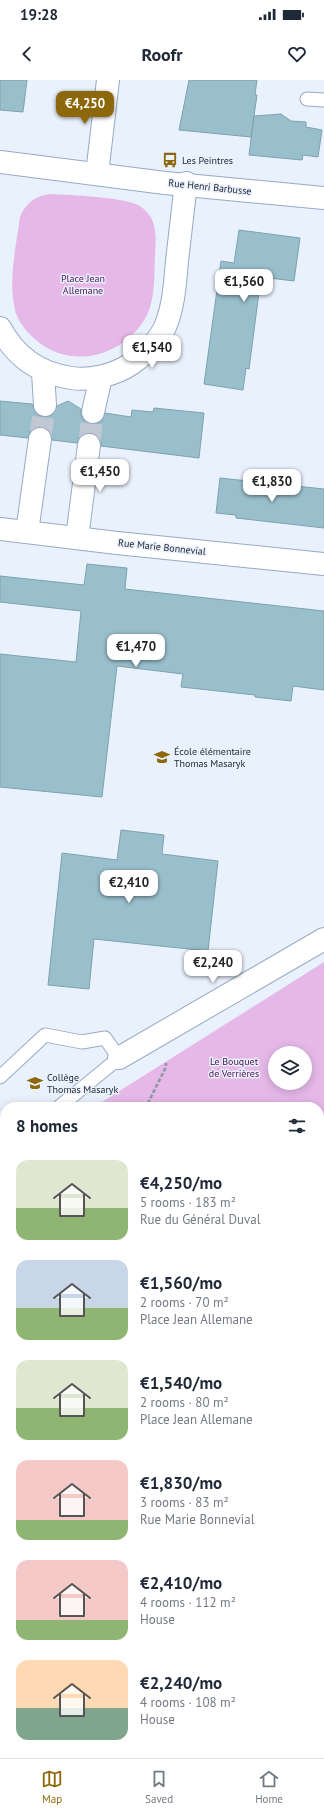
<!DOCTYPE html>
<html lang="en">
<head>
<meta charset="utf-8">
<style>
  body { margin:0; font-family:"PT Sans",sans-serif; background:#f6f6f7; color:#1f2937; height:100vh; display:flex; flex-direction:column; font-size:15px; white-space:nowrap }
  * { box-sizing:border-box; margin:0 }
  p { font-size:13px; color:#747a83 }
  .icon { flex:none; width:22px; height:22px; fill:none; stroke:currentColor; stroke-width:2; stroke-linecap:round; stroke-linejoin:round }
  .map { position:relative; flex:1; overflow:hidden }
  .drawer { position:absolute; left:0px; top:1022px; width:324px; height:656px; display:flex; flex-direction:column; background:#fff; border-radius:16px 16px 0 0; box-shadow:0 2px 10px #0003 }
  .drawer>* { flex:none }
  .tools { position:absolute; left:268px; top:966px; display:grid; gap:8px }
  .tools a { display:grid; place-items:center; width:44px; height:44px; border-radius:50%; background:#fff; box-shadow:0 2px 10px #0003; font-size:20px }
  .price { position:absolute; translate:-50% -34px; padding:0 9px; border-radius:8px; background:#fff; color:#222; font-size:13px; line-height:26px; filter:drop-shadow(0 1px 2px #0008) }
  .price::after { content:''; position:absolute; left:50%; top:24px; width:12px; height:9px; margin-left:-6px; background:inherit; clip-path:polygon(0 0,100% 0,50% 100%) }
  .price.selected { background:#8d680b; color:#fff }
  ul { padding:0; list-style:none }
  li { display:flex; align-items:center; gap:12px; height:100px; padding:0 16px }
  li span { display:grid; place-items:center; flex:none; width:112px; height:80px; border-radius:12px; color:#555 }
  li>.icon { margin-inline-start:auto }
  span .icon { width:48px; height:48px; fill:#fffc; stroke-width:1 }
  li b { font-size:17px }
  h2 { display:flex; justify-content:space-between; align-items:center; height:48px; padding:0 16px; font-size:17px }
  .status { display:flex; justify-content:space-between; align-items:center; height:28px; padding:0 20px; background:#fff; direction:ltr }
  .status svg { height:11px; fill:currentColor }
  header { display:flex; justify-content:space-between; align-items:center; height:52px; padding:0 16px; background:#fff; font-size:18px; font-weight:700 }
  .tabs { display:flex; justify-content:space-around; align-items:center; height:56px; border-top:1px solid #e0e1e3; background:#fff; font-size:11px; color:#747a83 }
  .tabs a { display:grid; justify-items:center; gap:2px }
  .tabs .selected { color:#8d680b }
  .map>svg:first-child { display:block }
</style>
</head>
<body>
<div class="status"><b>19:28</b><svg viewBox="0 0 49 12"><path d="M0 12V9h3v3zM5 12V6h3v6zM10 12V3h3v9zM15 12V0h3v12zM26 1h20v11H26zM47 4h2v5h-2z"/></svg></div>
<header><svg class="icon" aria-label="back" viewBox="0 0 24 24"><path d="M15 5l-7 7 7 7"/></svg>Roofr<svg class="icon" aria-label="heart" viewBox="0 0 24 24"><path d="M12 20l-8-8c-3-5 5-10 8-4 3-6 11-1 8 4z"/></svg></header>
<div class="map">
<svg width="324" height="1678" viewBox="0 0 324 1678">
  <rect width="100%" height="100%" fill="#e9f1fd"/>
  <g fill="#e5b8e8" fill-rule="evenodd">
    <path d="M50,114C69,115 126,117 140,126C158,138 156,156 155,175C154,197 156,223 143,242C119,278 69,289 36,260C27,252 18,242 15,230C8,200 16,167 20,137C26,123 35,116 50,114Z"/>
    <path d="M324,882V1678H0V1086L5,1083V1673H319V1027H94ZM275,973H305V1003H275Z"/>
  </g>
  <g fill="#99bfcd" stroke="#7da2af">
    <polygon points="0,0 27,0 23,32 0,30"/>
    <polygon points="189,0 257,0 255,15 257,15 251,57 179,50"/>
    <polygon points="281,34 291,41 306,42 306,47 322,50 318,77 303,75 302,80 249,75 254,36"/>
    <polygon points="239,150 300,158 294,201 261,197 249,289 246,288 243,310 204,304 221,181 234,183"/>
    <polygon points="0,321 32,324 35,332 40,336 45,337 52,335 57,326 68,321 81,329 81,335 84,341 91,344 97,344 102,341 105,333 131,337 132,330 153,332 154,328 204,333 199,378 101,366 101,361 97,355 90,353 85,353 79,357 77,363 52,360 51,354 48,349 41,347 35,348 30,351 28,358 0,355"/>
    <polygon points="220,398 324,409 324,448 236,438 236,435 216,433"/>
    <polygon points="87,484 127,488 125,509 324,531 324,610 293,606 291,621 255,617 255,615 181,607 183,594 117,586 102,717 0,707 0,574 76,582 81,531 0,522 0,496 84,505"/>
    <polygon points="121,750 164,755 162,774 218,781 208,871 94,859 89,909 48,905 62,773 117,780"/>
  </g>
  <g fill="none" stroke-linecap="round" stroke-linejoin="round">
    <g stroke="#c0c8d4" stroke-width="22" stroke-dasharray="22 11" stroke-linecap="butt">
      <polyline points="40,359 45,325"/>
      <polyline points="89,365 93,332"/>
    </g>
    <defs>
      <g id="service">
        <polyline points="307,19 324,20"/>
        <polyline points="0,997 45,955 82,962 105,958 119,978 59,1027"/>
        <polyline points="0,1076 5,1071"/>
      </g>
      <g id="minor">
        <polyline points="0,82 165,103 324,118"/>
        <polyline points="97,94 108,0"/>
        <path d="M0,248C16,277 38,293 71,298C90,301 115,295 131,284C145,274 158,263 165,247C174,226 175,203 177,181C180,155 183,129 186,103"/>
        <polyline points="43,292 45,325"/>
        <polyline points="93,332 101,297"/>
        <polyline points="0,449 117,463 324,484"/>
        <polyline points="27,452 40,359"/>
        <polyline points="77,458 89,365"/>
        <polyline points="119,978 324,859"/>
      </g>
    </defs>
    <use href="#service" stroke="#96aac4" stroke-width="15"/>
    <use href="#minor" stroke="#96aac4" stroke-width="24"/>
    <g stroke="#8e96a1" stroke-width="2.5" stroke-dasharray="4 2" stroke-linecap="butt">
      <polyline points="143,1027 147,1025 166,987 166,983"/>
      <polyline points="0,1127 5,1124"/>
      <polyline points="319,1407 324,1404"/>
      <polyline points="0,1654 5,1650"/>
    </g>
    <use href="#service" stroke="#fff" stroke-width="13"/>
    <use href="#minor" stroke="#fff" stroke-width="22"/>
  </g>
  <defs>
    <symbol id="bus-bare" viewBox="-9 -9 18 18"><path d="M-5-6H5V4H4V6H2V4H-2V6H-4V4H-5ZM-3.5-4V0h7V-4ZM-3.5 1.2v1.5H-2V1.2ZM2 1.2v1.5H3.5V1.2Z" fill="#8d680b" stroke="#e9f1fd" stroke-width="2.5" paint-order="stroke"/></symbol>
    <symbol id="school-bare" viewBox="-9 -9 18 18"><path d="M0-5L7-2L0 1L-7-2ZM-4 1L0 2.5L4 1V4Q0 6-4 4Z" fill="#8d680b" stroke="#e9f1fd" stroke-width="2.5" paint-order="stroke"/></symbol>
  </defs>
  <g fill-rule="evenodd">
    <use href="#bus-bare" x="159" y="69" width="22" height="22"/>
    <use href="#school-bare" x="151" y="666" width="22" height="22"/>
    <use href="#school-bare" x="24" y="992" width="22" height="22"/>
  </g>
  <g text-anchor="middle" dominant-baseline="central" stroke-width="3" stroke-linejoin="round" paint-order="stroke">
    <g font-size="10" fill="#1d242f" stroke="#e9f1fd" text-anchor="start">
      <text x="182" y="80">Les Peintres</text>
      <text x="174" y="671">École élémentaire<tspan x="174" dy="12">Thomas Masaryk</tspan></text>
      <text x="47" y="997">Collège<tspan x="47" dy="12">Thomas Masaryk</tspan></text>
    </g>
    <g font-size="10" fill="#1d242f" stroke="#e9f1fd">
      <text transform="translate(210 107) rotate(6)">Rue Henri Barbusse</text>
      <text transform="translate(162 467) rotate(6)">Rue Marie Bonnevial</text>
    </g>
    <g font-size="10" fill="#4d1352" stroke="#e9f1fd">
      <text x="83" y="198">Place Jean<tspan x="83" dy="12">Allemane</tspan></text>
      <text x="234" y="981">Le Bouquet<tspan x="234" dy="12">de Verrières</tspan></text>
    </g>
  </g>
</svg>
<div class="tools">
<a><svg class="icon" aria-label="layers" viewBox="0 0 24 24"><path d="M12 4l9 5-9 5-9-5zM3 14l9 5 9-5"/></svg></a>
</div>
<b class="price selected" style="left:85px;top:45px">€4,250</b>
<b class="price" style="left:244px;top:223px">€1,560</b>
<b class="price" style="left:152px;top:289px">€1,540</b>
<b class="price" style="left:100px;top:413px">€1,450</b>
<b class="price" style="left:272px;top:423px">€1,830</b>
<b class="price" style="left:136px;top:588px">€1,470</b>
<b class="price" style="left:129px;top:824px">€2,410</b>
<b class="price" style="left:213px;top:904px">€2,240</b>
<section class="drawer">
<h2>8 homes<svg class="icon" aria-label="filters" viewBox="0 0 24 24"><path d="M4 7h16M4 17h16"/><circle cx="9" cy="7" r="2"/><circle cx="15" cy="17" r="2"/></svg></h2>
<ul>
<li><span style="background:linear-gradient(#dfe7d0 60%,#8fb573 0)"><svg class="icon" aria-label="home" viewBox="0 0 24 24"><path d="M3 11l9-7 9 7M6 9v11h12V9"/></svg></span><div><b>€4,250/mo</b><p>5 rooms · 183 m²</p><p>Rue du Général Duval</p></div></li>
<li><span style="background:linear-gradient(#c9d6e8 60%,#8fb573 0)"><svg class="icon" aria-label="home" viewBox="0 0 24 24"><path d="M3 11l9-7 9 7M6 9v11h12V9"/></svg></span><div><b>€1,560/mo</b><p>2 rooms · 70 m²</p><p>Place Jean Allemane</p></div></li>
<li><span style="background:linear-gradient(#dfe7d0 60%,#8fb573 0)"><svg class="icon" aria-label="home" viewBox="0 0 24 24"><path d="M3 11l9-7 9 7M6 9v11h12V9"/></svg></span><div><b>€1,540/mo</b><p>2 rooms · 80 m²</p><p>Place Jean Allemane</p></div></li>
<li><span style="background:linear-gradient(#f6c9c9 75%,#8fb573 0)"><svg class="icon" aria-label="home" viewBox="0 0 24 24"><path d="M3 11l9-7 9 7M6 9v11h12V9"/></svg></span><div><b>€1,830/mo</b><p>3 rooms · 83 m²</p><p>Rue Marie Bonnevial</p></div></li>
<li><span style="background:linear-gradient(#f6c9c9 75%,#8fb573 0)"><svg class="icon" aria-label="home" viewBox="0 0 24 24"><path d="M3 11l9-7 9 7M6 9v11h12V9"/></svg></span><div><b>€2,410/mo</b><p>4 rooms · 112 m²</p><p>House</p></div></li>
<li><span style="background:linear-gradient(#ffd9b3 60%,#7fa58c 0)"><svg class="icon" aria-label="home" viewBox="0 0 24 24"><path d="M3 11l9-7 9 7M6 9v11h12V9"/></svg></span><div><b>€2,240/mo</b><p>4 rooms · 108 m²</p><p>House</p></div></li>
</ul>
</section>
</div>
<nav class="tabs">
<a class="selected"><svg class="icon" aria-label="map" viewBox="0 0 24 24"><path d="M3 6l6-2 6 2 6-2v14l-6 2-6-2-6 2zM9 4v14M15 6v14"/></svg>Map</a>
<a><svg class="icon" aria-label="saved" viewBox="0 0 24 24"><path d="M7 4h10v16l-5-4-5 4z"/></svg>Saved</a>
<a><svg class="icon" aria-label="home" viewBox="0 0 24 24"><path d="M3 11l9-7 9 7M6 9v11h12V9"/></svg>Home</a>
</nav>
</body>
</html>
